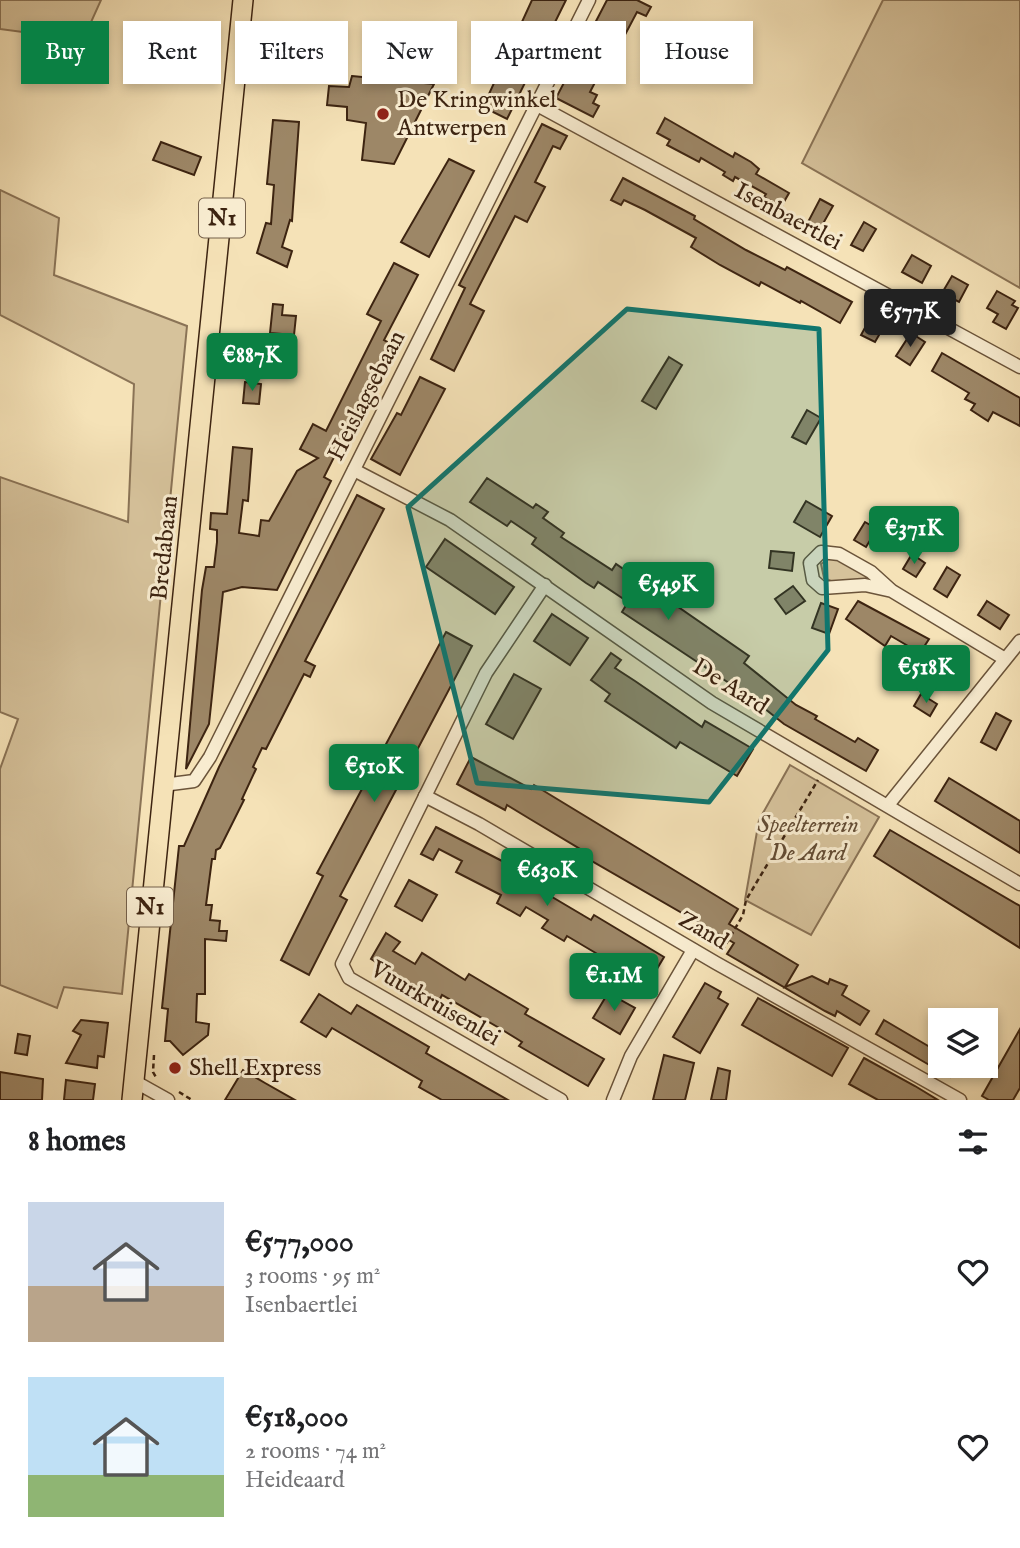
<!DOCTYPE html>
<html lang="en">
<head>
<meta charset="utf-8">
<style>
  body { margin:0; font-family:"IM FELL English",serif; background:#f6f6f6; color:#202124; height:100vh; display:flex; flex-direction:column; font-size:26px; white-space:nowrap }
  * { box-sizing:border-box; margin:0 }
  p { font-size:23px; color:#757577 }
  .icon { flex:none; width:38px; height:38px; fill:none; stroke:currentColor; stroke-width:2; stroke-linecap:round; stroke-linejoin:round }
  .map { position:relative; height:1100px; overflow:hidden }
  .panel { display:flex; flex-direction:column; background:#fff; flex:1 }
  .panel>* { flex:none }
  .banner { position:absolute; left:21px; top:21px; width:978px; height:63px; display:flex; gap:14px }
  .controls { position:absolute; left:928px; top:1008px; display:grid; gap:14px }
  .controls a { display:grid; place-items:center; width:70px; height:70px; border-radius:0px; background:#fff; box-shadow:0 4px 10px #0003; font-size:35px }
  .price { position:absolute; translate:-50% -60px; padding:0 16px; border-radius:7px; background:#0b8043; color:#fff; font-size:23px; line-height:46px; filter:drop-shadow(0 2px 4px #0008) }
  .price::after { content:''; position:absolute; left:50%; top:42px; width:21px; height:16px; margin-left:-10px; background:inherit; clip-path:polygon(0 0,100% 0,50% 100%) }
  .price.selected { background:#222; color:#fff }
  ul { padding:0; list-style:none }
  li { display:flex; align-items:center; gap:21px; height:175px; padding:0 28px }
  li span { display:grid; place-items:center; flex:none; width:196px; height:140px; border-radius:0px; color:#555 }
  li>.icon { margin-inline-start:auto }
  span .icon { width:84px; height:84px; fill:#fffc; stroke-width:1 }
  li b { font-size:30px }
  h2 { display:flex; justify-content:space-between; align-items:center; height:84px; padding:0 28px; font-size:30px }
  .tag { padding:0 24px; border-radius:0px; background:#fff; box-shadow:0 4px 10px #0003; font-size:24px; line-height:63px }
  .tag.selected { background:#0b8043; color:#fff }
  .map>svg:first-child { display:block }
</style>
</head>
<body>
<div class="map">
<svg width="1020" height="1100" viewBox="0 0 1020 1100">
  <rect width="100%" height="100%" fill="#f5e2b7"/>
  <filter id="stains"><feTurbulence type="fractalNoise" baseFrequency=".00286" numOctaves="4"/><feColorMatrix values="0 0 0 0 .2 0 0 0 0 .09 0 0 0 0 .02 0 0 0 .5 -.17"/></filter>
  <radialGradient id="worn" r=".72"><stop offset=".6" stop-color="#630" stop-opacity="0"/><stop offset="1" stop-color="#630" stop-opacity=".3"/></radialGradient>
  <g fill="#d6c29b" stroke="#8a7356" stroke-width="2">
    <polygon points="0,0 101,0 83,40 0,29"/>
    <polygon points="883,0 1020,0 1020,288 802,163"/>
    <polygon points="0,190 59,218 54,275 187,326 122,994 64,987 57,1008 0,985 0,769 18,719 0,712 0,477 128,522 134,384 0,315"/>
    <polygon points="833,556 870,575 871,581 831,581 824,578 821,564"/>
    <polygon points="790,765 879,817 811,935 745,900 759,820"/>
  </g>
  <g fill="#9d8767" stroke="#3d2411" stroke-width="2">
    <polygon points="532,0 566,0 507,119 483,107"/>
    <polygon points="607,0 637,0 651,7 646,16 637,12 608,67 604,65 590,92 597,95 593,103 599,106 593,117 556,98"/>
    <polygon points="282,31 312,33 310,63 280,61"/>
    <polygon points="352,76 434,84 394,164 362,160 366,123 347,120 347,107 327,105 329,86 349,87"/>
    <polygon points="665,118 733,157 735,153 751,162 759,169 756,174 789,193 781,207 764,197 766,194 735,177 733,181 723,175 725,172 701,158 699,162 667,145 670,140 657,133"/>
    <polygon points="273,120 299,122 292,221 290,220 282,247 292,251 287,267 257,253 266,223 271,224 274,185 267,184"/>
    <polygon points="542,124 567,136 560,149 553,146 535,182 545,187 527,222 515,216 470,304 484,311 454,371 431,359 465,288 459,285"/>
    <polygon points="161,142 201,157 194,175 153,160"/>
    <polygon points="449,159 474,171 429,257 401,242"/>
    <polygon points="623,178 695,216 694,219 746,250 785,270 787,267 852,302 840,323 801,301 800,303 761,282 759,286 720,265 691,247 696,238 645,210 624,200 621,205 611,200"/>
    <polygon points="820,199 833,206 820,229 808,222"/>
    <polygon points="864,222 876,229 863,251 851,245"/>
    <polygon points="912,255 931,266 922,283 902,272"/>
    <polygon points="394,263 418,275 384,340 391,344 324,477 331,481 277,590 242,587 223,592 209,724 186,769 202,590 206,567 214,567 217,542 217,530 210,529 211,513 227,514 233,447 252,449 248,501 243,500 239,533 259,536 261,520 269,521 297,471 318,458 300,449 313,424 326,431 381,321 367,314"/>
    <polygon points="952,276 968,285 959,302 942,293"/>
    <polygon points="997,291 1015,301 1012,305 1018,308 1006,329 993,322 998,314 987,308"/>
    <polygon points="273,304 283,305 282,315 296,316 294,335 270,333"/>
    <polygon points="873,313 887,321 875,342 861,335"/>
    <polygon points="911,333 925,342 910,365 896,356"/>
    <polygon points="942,353 1020,398 1020,426 993,412 988,421 971,410 975,404 965,399 969,393 932,371"/>
    <polygon points="669,357 682,365 656,409 642,401"/>
    <polygon points="420,377 445,389 400,475 371,459 397,413 401,415"/>
    <polygon points="245,382 261,384 259,404 243,403"/>
    <polygon points="807,410 821,418 806,444 792,437"/>
    <polygon points="487,478 533,508 536,504 548,512 543,518 564,533 561,537 612,570 616,564 749,656 744,663 796,705 817,716 815,719 855,742 858,738 878,750 866,771 784,724 750,697 622,612 628,602 598,582 594,588 586,583 532,544 536,538 511,521 507,526 470,502"/>
    <polygon points="357,495 384,509 305,661 315,666 310,677 304,674 266,749 262,748 253,767 256,769 242,799 244,800 220,848 216,850 215,859 212,859 206,905 212,905 210,920 220,921 219,931 227,931 226,941 205,939 205,994 197,994 196,1022 209,1024 208,1035 183,1055 170,1041 165,1041 168,1009 162,1008 179,846 184,846 219,767"/>
    <polygon points="806,501 832,516 820,537 794,522"/>
    <polygon points="865,522 877,529 866,547 854,540"/>
    <polygon points="445,539 514,587 495,614 426,567"/>
    <polygon points="771,551 794,553 792,571 769,568"/>
    <polygon points="912,554 925,563 916,577 903,569"/>
    <polygon points="947,567 960,575 947,597 934,589"/>
    <polygon points="793,586 805,601 786,614 775,599"/>
    <polygon points="858,601 929,639 920,653 891,636 885,646 846,619"/>
    <polygon points="987,601 1009,615 1000,629 978,615"/>
    <polygon points="821,603 838,609 829,634 812,628"/>
    <polygon points="552,614 588,638 570,665 534,641"/>
    <polygon points="446,632 472,646 340,896 347,900 309,975 281,960 323,876 317,873"/>
    <polygon points="611,653 621,660 615,668 635,681 702,727 705,721 753,749 737,776 680,742 676,748 605,701 610,694 591,680"/>
    <polygon points="954,653 968,662 955,683 940,674"/>
    <polygon points="514,674 541,689 513,739 486,724"/>
    <polygon points="921,694 937,704 930,716 914,706"/>
    <polygon points="996,713 1011,721 996,750 981,742"/>
    <polygon points="471,757 531,789 534,785 738,909 729,924 798,965 785,987 812,976 828,984 830,979 847,986 842,995 869,1011 860,1025 837,1011 835,1016 825,1011 727,954 734,943 578,853 580,849 530,819 507,805 505,810 457,784"/>
    <polygon points="949,778 1020,821 1020,853 935,801"/>
    <polygon points="436,827 506,863 503,868 591,920 594,915 664,957 648,984 567,936 564,941 542,928 548,920 526,907 520,916 497,903 501,895 456,872 462,861 439,849 433,860 421,854"/>
    <polygon points="890,830 1020,906 1020,948 874,856"/>
    <polygon points="409,880 437,895 422,921 395,906"/>
    <polygon points="386,933 400,942 393,951 415,964 422,953 465,980 469,974 528,1009 525,1014 604,1059 588,1086 519,1046 522,1042 501,1029 442,995 439,1001 371,959"/>
    <polygon points="705,983 721,992 718,998 728,1004 700,1053 673,1037"/>
    <polygon points="608,993 635,1008 620,1034 593,1018"/>
    <polygon points="319,994 351,1014 357,1005 429,1047 426,1053 508,1100 442,1100 419,1087 422,1081 332,1028 326,1037 301,1022"/>
    <polygon points="758,998 848,1048 832,1076 742,1025"/>
    <polygon points="81,1020 108,1023 104,1057 98,1056 97,1068 66,1063 81,1035 73,1031"/>
    <polygon points="884,1020 940,1053 940,1066 957,1066 950,1077 876,1034"/>
    <polygon points="1020,1029 1020,1088 1013,1100 989,1100 982,1096"/>
    <polygon points="18,1034 30,1036 27,1055 15,1053"/>
    <polygon points="664,1055 694,1063 685,1100 653,1100"/>
    <polygon points="864,1058 915,1086 938,1100 878,1100 849,1084"/>
    <polygon points="718,1068 730,1071 726,1100 711,1100"/>
    <polygon points="243,1070 265,1083 295,1100 225,1100"/>
    <polygon points="0,1072 43,1079 42,1100 0,1100"/>
    <polygon points="66,1080 95,1084 93,1100 64,1100"/>
  </g>
  <g fill="none" stroke-linecap="round" stroke-linejoin="round">
    <defs>
      <g id="street">
        <polyline points="537,105 1020,367"/>
        <polyline points="354,470 450,520 712,703 1020,884"/>
        <polyline points="545,585 486,673 342,964 349,978 561,1100"/>
        <polyline points="892,591 865,585 822,588 813,580 810,563 821,552 839,554 871,572 892,591 1005,659"/>
        <polyline points="163,785 194,781 210,757 589,0"/>
        <polyline points="425,796 479,824 716,963 960,1100"/>
        <polyline points="888,805 1020,641"/>
        <polyline points="134,1081 168,1100"/>
        <polyline points="613,1100 631,1056 693,950"/>
      </g>
      <polyline id="primary" points="132,1100 243,0"/>
    </defs>
    <use href="#street" stroke="#6b543a" stroke-width="15"/>
    <use href="#primary" stroke="#3d2411" stroke-width="22"/>
    <g stroke="#3d2411" stroke-width="2.5" stroke-dasharray="5 3.5" stroke-linecap="butt">
      <polyline points="722,951 743,915 746,900 818,780"/>
      <polyline points="154,1055 153,1072 157,1079"/>
      <polyline points="179,1092 192,1100"/>
    </g>
    <use href="#street" stroke="#f8ecd0" stroke-width="12"/>
    <use href="#primary" stroke="#f5e2b7" stroke-width="19"/>
  </g>
  <path fill="#0f766e" fill-opacity="0.2" stroke="#0f766e" stroke-width="5" stroke-linejoin="round" d="M627,309L819,329L828,650L709,802L477,783L408,507Z"/>
  <g fill="#8f2418" stroke="#f8ecd0" stroke-width="2.5">
    <circle cx="383" cy="114" r="7"/>
    <circle cx="175" cy="1068" r="7"/>
  </g>
  <g text-anchor="middle" dominant-baseline="central" stroke-width="6" stroke-linejoin="round" paint-order="stroke">
    <g fill="#f8ecd0" stroke="#75604a" stroke-width="2">
      <rect x="199" y="198.5" width="46" height="39" rx="5"/>
      <rect x="127" y="887.5" width="46" height="39" rx="5"/>
    </g>
    <g font-size="23" font-weight="bold" fill="#3d2411">
      <text x="222" y="218">N1</text>
      <text x="150" y="907">N1</text>
    </g>
    <g font-size="24" fill="#3d2411" stroke="#f8ecd0" text-anchor="start">
      <text x="397" y="100">De Kringwinkel<tspan x="397" dy="28">Antwerpen</tspan></text>
      <text x="189" y="1068">Shell Express</text>
    </g>
    <g font-size="24" fill="#3d2411" stroke="#f8ecd0">
      <text transform="translate(788 217) rotate(28)">Isenbaertlei</text>
      <text transform="translate(367 396) rotate(-63)">Heislagsebaan</text>
      <text transform="translate(165 548) rotate(-84)">Bredabaan</text>
      <text transform="translate(730 687) rotate(32)">De Aard</text>
      <text transform="translate(703 931) rotate(30)">Zand</text>
      <text transform="translate(435 1004) rotate(30)">Vuurkruisenlei</text>
    </g>
    <g font-size="24" font-style="italic" fill="#634c34" stroke="#f8ecd0">
      <text x="808" y="825">Speelterrein<tspan x="808" dy="28">De Aard</tspan></text>
    </g>
  </g>
  <rect width="100%" height="100%" filter="url(#stains)"/>
  <rect width="100%" height="100%" fill="url(#worn)"/>
</svg>
<div class="controls">
<a><svg class="icon" aria-label="layers" viewBox="0 0 24 24"><path d="M12 4l9 5-9 5-9-5zM3 14l9 5 9-5"/></svg></a>
</div>
<b class="price selected" style="left:910px;top:349px">€577K</b>
<b class="price" style="left:252px;top:393px">€887K</b>
<b class="price" style="left:914px;top:566px">€371K</b>
<b class="price" style="left:668px;top:622px">€549K</b>
<b class="price" style="left:926px;top:705px">€518K</b>
<b class="price" style="left:374px;top:804px">€510K</b>
<b class="price" style="left:547px;top:908px">€630K</b>
<b class="price" style="left:614px;top:1013px">€1.1M</b>
<div class="banner">
<a class="tag selected">Buy</a>
<a class="tag">Rent</a>
<a class="tag">Filters</a>
<a class="tag">New</a>
<a class="tag">Apartment</a>
<a class="tag">House</a>
</div>
</div>
<section class="panel">
<h2>8 homes<svg class="icon" aria-label="filters" viewBox="0 0 24 24"><path d="M4 7h16M4 17h16"/><circle cx="9" cy="7" r="2"/><circle cx="15" cy="17" r="2"/></svg></h2>
<ul>
<li><span style="background:linear-gradient(#c9d6e8 60%,#b9a48a 0)"><svg class="icon" aria-label="home" viewBox="0 0 24 24"><path d="M3 11l9-7 9 7M6 9v11h12V9"/></svg></span><div><b>€577,000</b><p>3 rooms · 95 m²</p><p>Isenbaertlei</p></div><svg class="icon" aria-label="heart" viewBox="0 0 24 24"><path d="M12 20l-8-8c-3-5 5-10 8-4 3-6 11-1 8 4z"/></svg></li>
<li><span style="background:linear-gradient(#bfe0f5 70%,#8fb573 0)"><svg class="icon" aria-label="home" viewBox="0 0 24 24"><path d="M3 11l9-7 9 7M6 9v11h12V9"/></svg></span><div><b>€518,000</b><p>2 rooms · 74 m²</p><p>Heideaard</p></div><svg class="icon" aria-label="heart" viewBox="0 0 24 24"><path d="M12 20l-8-8c-3-5 5-10 8-4 3-6 11-1 8 4z"/></svg></li>
</ul>
</section>
</body>
</html>
